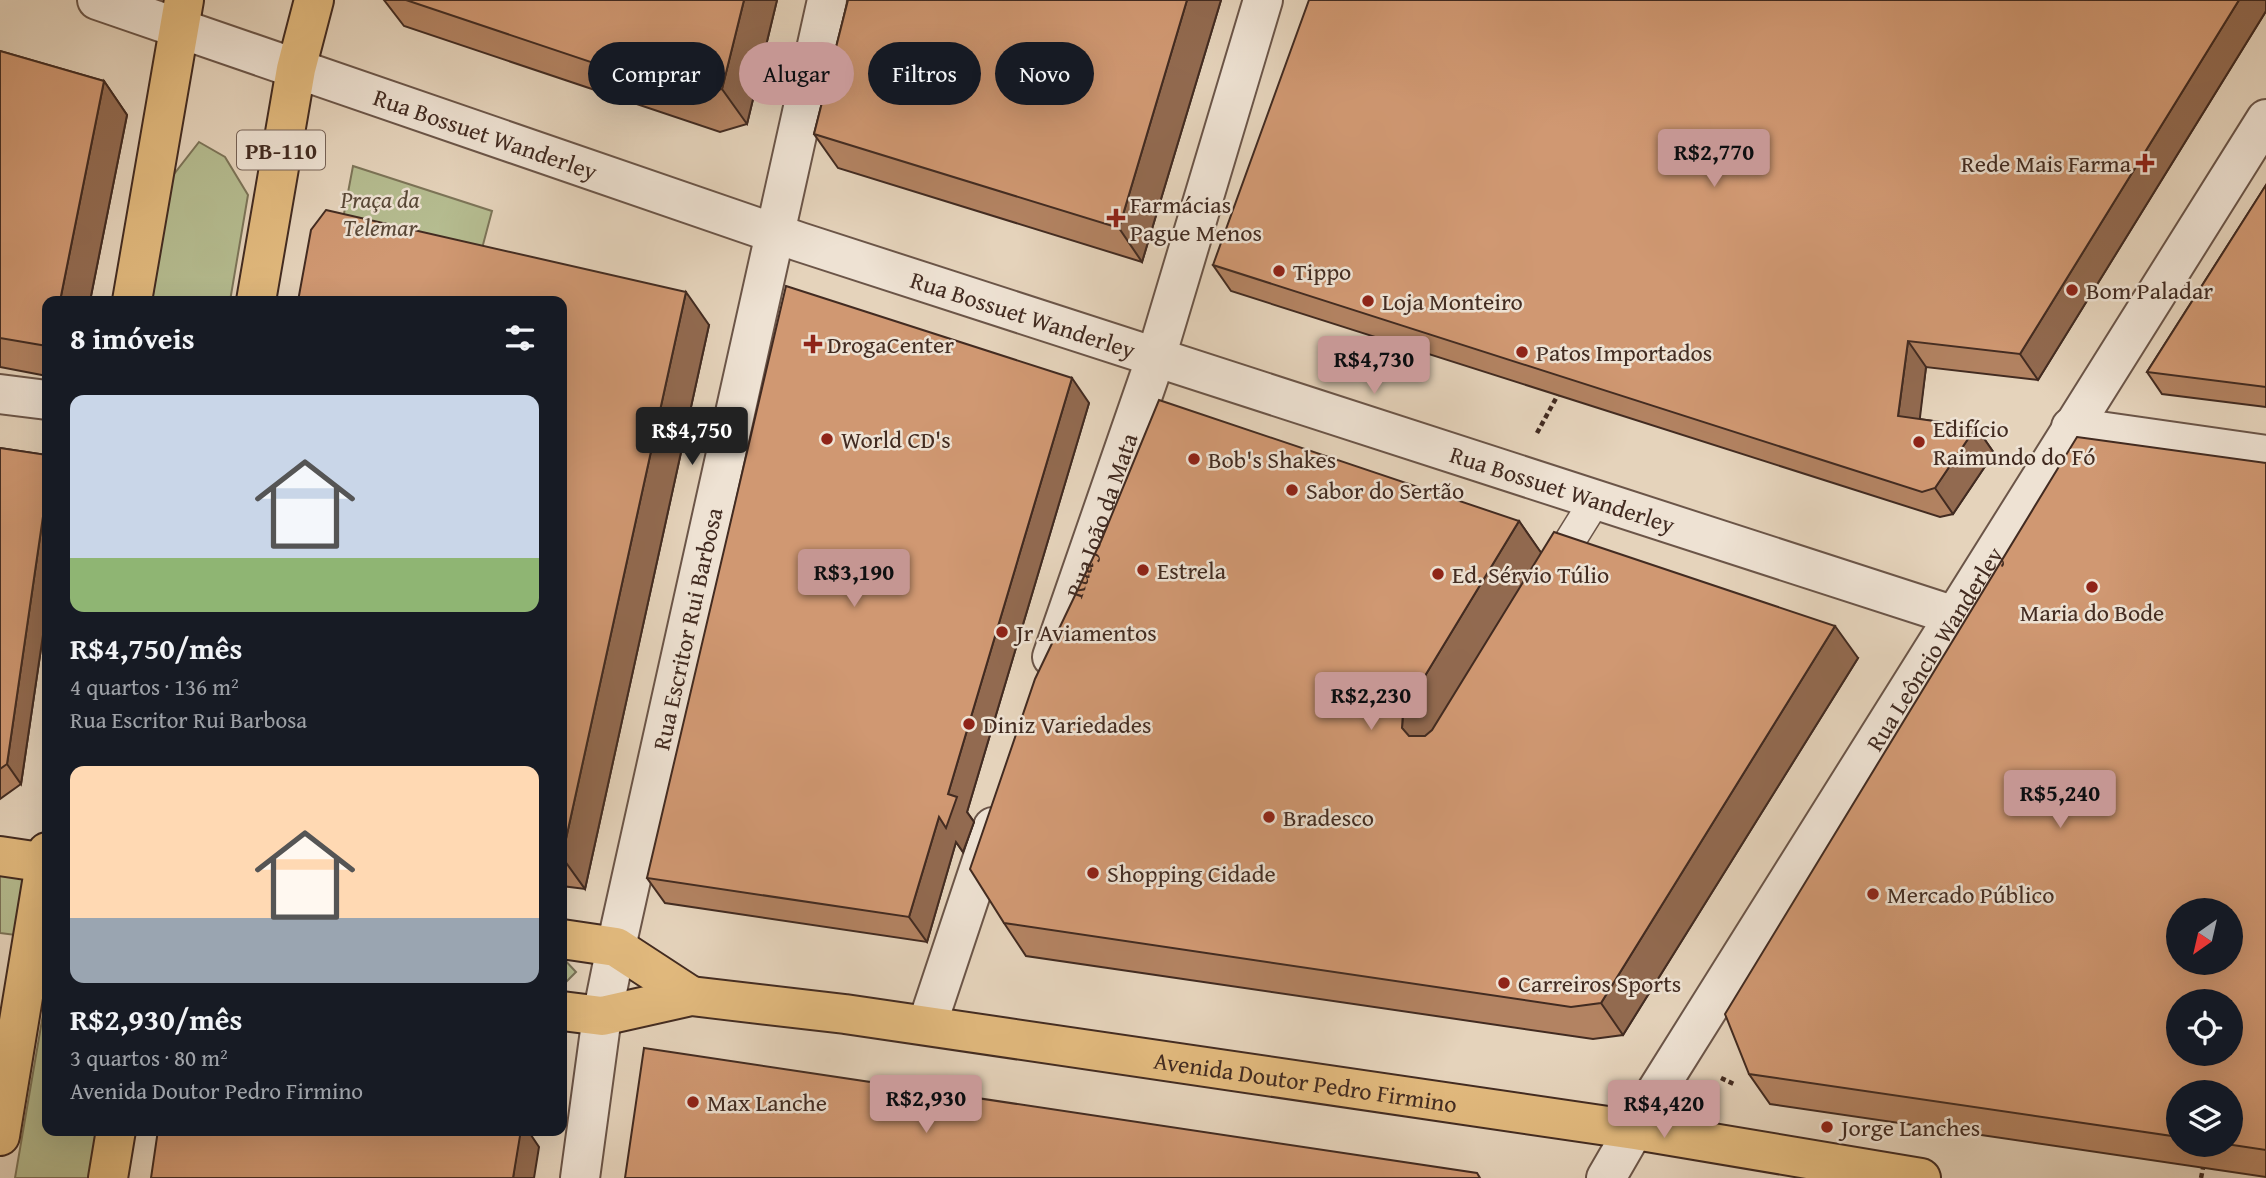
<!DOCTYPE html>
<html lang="pt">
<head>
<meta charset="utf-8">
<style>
  body { margin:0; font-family:"Gentium Book Plus",serif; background:#20242c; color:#f1f3f6; height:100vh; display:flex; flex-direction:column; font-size:26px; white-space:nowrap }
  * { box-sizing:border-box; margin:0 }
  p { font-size:23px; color:#9ea1a6 }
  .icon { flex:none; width:38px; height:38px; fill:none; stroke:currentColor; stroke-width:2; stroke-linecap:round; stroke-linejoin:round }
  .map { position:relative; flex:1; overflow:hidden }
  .drawer { position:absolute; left:42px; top:296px; width:525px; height:840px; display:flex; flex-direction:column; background:#171b24; border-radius:14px; box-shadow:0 7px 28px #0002 }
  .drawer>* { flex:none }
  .guide { position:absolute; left:588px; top:42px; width:665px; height:63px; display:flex; gap:14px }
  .needle { width:46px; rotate:214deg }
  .buttons { position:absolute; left:2166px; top:898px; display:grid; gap:14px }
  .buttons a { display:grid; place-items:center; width:77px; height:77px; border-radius:50%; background:#171b24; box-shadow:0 7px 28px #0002; font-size:35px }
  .price { position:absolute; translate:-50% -60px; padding:0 16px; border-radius:7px; background:#c59692; color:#111; font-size:23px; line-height:46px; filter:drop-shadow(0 2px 4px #0008) }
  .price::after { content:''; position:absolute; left:50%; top:42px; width:21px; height:16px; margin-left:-10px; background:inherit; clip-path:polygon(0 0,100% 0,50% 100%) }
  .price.current { background:#222; color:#fff }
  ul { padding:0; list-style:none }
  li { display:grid; align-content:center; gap:14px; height:371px; padding:0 28px }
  li span { display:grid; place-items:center; height:217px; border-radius:14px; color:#555 }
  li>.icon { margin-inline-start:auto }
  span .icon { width:126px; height:126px; fill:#fffc; stroke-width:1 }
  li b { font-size:30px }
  h2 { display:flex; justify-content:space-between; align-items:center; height:84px; padding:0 28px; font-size:30px }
  .tag { padding:0 24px; border-radius:32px; background:#171b24; box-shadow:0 7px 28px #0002; font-size:24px; line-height:63px }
  .tag.current { background:#c59692; color:#111 }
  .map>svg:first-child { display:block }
</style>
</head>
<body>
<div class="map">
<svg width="2266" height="1178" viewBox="0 0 2266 1178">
  <rect width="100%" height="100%" fill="#e5d3bb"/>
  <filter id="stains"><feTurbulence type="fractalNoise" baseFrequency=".00286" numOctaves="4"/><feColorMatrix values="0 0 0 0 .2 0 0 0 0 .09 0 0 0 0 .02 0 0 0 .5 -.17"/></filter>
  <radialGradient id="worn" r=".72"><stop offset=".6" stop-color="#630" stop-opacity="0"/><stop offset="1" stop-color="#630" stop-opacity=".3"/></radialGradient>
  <g fill="#b5bc90" stroke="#7c7458" stroke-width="2">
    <polygon points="199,142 225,157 248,195 230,301 152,301 171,178"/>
    <polygon points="353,166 492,211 476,271 339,240"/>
    <polygon points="0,856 46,863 31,937 0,933"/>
    <polygon points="562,957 576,972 562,986"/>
    <polygon points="47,991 47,1130 101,1131 94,1178 15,1178"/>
  </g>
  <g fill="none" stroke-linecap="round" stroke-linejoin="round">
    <defs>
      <polyline id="lane" points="1550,573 1596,499"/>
      <g id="street">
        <path id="s1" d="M97,0L800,242L1955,616"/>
        <polyline points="0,394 47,400"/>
        <polyline points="2071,427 2266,455"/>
        <path id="s2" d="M1052,657L1156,357L1263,0"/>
        <polyline points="927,1025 993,827"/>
        <path id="s3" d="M580,1178L602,1016L616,947L827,0"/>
        <path id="s4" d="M1606,1178L1654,1095L2266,119"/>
      </g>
      <g id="primary">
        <polyline points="132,301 184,0"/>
        <polyline points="256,301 296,69 314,0"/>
        <polyline points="0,856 47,863"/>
        <polyline points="562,939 616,947 691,996"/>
        <path id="s5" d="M562,1011L602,1016L691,996L845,1014L1635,1130L1921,1178"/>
        <polyline points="0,1136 47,852"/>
        <polyline points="108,1178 116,1130"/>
      </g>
    </defs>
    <use href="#lane" stroke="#6b5548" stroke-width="33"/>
    <use href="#street" stroke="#6b5548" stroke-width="42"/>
    <use href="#primary" stroke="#422b21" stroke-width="42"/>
    <g stroke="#422b21" stroke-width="4.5" stroke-dasharray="5 3.5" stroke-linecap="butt">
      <polyline points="1537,433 1560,391"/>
      <polyline points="1721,1078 1736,1085"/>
      <polyline points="2201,1178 2203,1168"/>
    </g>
    <use href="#lane" stroke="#eee2d3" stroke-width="30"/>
    <use href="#street" stroke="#eee2d3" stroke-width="38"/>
    <use href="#primary" stroke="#e2ba7e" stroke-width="38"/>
  </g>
  <g fill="#b38362" stroke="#422b21" stroke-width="2" fill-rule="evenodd">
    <polygon points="384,0 777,0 747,124 720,132 404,26"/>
    <polygon points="848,0 1221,0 1142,262 838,168 814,134"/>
    <polygon points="2266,0 2266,11 2038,380 1926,367 1919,419 1976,427 1994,453 1953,514 1940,517 1231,291 1213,265"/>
    <polygon points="0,51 104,81 127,115 90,301 47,301 47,376 0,367"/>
    <polygon points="2266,185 2266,407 2162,394 2147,372"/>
    <polygon points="562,301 709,325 585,889 562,886"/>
    <polygon points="1089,403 967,812 974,822 963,852 956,842 927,942 665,903 647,878"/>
    <polygon points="0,448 47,455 47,608 21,784 0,799"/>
    <path d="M2266,463V1177L1770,1104L1749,1074ZM2179,1092L2231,1144H2179Z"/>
    <polygon points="1519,521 1541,553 1858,658 1623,1035 1593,1039 1026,956 1004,923"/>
  </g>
  <g fill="#926a50" stroke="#422b21" stroke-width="2">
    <polygon points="744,0 777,0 747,124 722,89"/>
    <polygon points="1187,0 1221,0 1142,262 1119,228"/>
    <polygon points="2239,0 2266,0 2266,11 2038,380 2020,354"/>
    <polygon points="104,81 127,115 90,301 60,301"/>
    <polygon points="686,292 709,325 585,889 562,857"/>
    <polygon points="1908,341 1926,367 1917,442 1898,416"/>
    <polygon points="1072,378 1089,403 967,812 974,822 963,852 956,842 927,942 909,917 939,817 948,794"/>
    <polygon points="1976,427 1994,453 1953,514 1935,488"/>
    <polygon points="47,489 47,608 21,784 7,764"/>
    <polygon points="1519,521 1542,554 1424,761 1402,728 1403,712"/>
    <polygon points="1835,626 1858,658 1623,1035 1601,1003"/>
    <polygon points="520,1130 532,1130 531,1135 539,1147 534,1178 513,1178"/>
  </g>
  <g fill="#d09872" stroke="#422b21" stroke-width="2" fill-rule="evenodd">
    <polygon points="406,0 744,0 722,89 695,97"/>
    <polygon points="848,0 1187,0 1119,228 814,134"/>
    <polygon points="1309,0 2239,0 2020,354 1908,341 1898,416 1976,427 1935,488 1922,492 1213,265"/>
    <polygon points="0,51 104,81 60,301 47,301 47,346 0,338"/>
    <polygon points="2266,185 2266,387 2147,372"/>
    <polygon points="326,210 686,292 562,857 562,301 298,301 311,230"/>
    <polygon points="786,286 1072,378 948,794 957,797 946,828 939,817 909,917 647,878"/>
    <polygon points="1159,400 1519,521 1403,712 1402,728 1409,736 1425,736 1432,730 1554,532 1835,626 1601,1003 1571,1007 1004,923 970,869 1035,679 1101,541"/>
    <path d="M2077,437L2266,463V1150L2226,1144H2231V1092H2179V1137L1749,1074L1725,1014ZM2179,910H2231V962H2179ZM2179,1001H2231V1054H2179Z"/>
    <polygon points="0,448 47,455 47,489 7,764 0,769"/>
    <polygon points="644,1048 1477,1173 1480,1178 625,1178"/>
    <polygon points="158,1130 521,1130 513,1178 151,1178"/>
  </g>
  <g fill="#8f2418" stroke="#eee2d3" stroke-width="2.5">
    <path d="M2141.5 152.5h7v7h7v7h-7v7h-7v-7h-7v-7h7z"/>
    <path d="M1112.5 207.5h7v7h7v7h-7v7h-7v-7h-7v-7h7z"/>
    <circle cx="1279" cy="271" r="7"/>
    <circle cx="2072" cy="290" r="7"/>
    <circle cx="1368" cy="301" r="7"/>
    <path d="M809.5 333.5h7v7h7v7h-7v7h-7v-7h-7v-7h7z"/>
    <circle cx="1522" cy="352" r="7"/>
    <circle cx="827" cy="439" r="7"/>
    <circle cx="1919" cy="442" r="7"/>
    <circle cx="1194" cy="459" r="7"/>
    <circle cx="1292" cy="490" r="7"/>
    <circle cx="1143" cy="570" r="7"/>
    <circle cx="1438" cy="574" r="7"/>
    <circle cx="2092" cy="587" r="7"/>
    <circle cx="1002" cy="632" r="7"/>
    <circle cx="969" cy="724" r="7"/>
    <circle cx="1269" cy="817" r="7"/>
    <circle cx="1093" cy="873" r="7"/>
    <circle cx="1873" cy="894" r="7"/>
    <circle cx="1504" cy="983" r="7"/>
    <circle cx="693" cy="1102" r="7"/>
    <circle cx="1827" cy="1127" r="7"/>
  </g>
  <g text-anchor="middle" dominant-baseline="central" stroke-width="5" stroke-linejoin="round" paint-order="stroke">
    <rect fill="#eee2d3" stroke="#766256" stroke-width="2" x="237" y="130.5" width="88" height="39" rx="5"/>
    <g font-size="23" font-weight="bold" fill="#422b21">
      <text x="281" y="150">PB-110</text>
    </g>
    <g font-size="24" fill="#422b21" stroke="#eee2d3">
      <text stroke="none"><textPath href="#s1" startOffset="411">Rua Bossuet Wanderley</textPath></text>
      <text stroke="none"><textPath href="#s1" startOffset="978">Rua Bossuet Wanderley</textPath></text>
      <text stroke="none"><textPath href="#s1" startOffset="1545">Rua Bossuet Wanderley</textPath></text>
      <text stroke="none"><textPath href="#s2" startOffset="150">Rua João da Mata</textPath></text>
      <text stroke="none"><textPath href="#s3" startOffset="560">Rua Escritor Rui Barbosa</textPath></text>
      <text stroke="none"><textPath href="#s4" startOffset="623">Rua Leôncio Wanderley</textPath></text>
      <text stroke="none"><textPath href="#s5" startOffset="752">Avenida Doutor Pedro Firmino</textPath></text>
    </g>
    <g font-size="24" fill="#422b21" stroke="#eee2d3" text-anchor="start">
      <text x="2131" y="163" text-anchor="end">Rede Mais Farma</text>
      <text x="1130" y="204">Farmácias<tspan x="1130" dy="28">Pague Menos</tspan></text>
      <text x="1293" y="271">Tippo</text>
      <text x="2086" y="290">Bom Paladar</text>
      <text x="1382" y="301">Loja Monteiro</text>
      <text x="827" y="344">DrogaCenter</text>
      <text x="1536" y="352">Patos Importados</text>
      <text x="1933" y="428">Edifício<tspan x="1933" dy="28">Raimundo do Fó</tspan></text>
      <text x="841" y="439">World CD's</text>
      <text x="1208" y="459">Bob's Shakes</text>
      <text x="1306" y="490">Sabor do Sertão</text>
      <text x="1157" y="570">Estrela</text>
      <text x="1452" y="574">Ed. Sérvio Túlio</text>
      <text x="2092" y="612" text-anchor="middle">Maria do Bode</text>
      <text x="1016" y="632">Jr Aviamentos</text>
      <text x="983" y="724">Diniz Variedades</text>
      <text x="1283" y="817">Bradesco</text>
      <text x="1107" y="873">Shopping Cidade</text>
      <text x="1887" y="894">Mercado Público</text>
      <text x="1518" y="983">Carreiros Sports</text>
      <text x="707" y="1102">Max Lanche</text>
      <text x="1841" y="1127">Jorge Lanches</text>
    </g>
    <g font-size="24" font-style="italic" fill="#594837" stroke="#eee2d3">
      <text x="380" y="199">Praça da<tspan x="380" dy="28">Telemar</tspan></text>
    </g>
  </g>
  <rect width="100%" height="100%" filter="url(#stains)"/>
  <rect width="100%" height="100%" fill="url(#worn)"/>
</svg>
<div class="buttons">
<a><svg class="needle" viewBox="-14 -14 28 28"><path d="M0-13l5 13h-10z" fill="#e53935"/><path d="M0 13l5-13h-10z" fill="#9ea1a6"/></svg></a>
<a><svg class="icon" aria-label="locate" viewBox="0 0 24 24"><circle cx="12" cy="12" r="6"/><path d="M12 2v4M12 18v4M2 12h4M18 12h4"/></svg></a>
<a><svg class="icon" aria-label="layers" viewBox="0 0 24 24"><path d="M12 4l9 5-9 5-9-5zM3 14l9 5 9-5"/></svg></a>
</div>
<b class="price" style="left:1714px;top:189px">R$2,770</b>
<b class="price" style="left:1374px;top:396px">R$4,730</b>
<b class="price current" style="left:692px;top:467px">R$4,750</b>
<b class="price" style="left:854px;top:609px">R$3,190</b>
<b class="price" style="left:1371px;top:732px">R$2,230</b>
<b class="price" style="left:2060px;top:830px">R$5,240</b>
<b class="price" style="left:926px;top:1135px">R$2,930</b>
<b class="price" style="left:1664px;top:1140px">R$4,420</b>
<div class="guide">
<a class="tag">Comprar</a>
<a class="tag current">Alugar</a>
<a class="tag">Filtros</a>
<a class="tag">Novo</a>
</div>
<section class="drawer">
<h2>8 imóveis<svg class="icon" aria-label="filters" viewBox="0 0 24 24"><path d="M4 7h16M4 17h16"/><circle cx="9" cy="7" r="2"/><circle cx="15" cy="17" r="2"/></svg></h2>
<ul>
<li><span style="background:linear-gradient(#c9d6e8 75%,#8fb573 0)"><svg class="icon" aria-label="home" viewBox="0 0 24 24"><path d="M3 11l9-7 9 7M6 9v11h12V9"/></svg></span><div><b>R$4,750/mês</b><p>4 quartos · 136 m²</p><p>Rua Escritor Rui Barbosa</p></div></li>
<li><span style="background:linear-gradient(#ffd9b3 70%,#9aa5b1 0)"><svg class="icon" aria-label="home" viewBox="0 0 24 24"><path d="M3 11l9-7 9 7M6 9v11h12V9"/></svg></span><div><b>R$2,930/mês</b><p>3 quartos · 80 m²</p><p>Avenida Doutor Pedro Firmino</p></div></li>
</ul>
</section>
</div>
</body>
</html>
